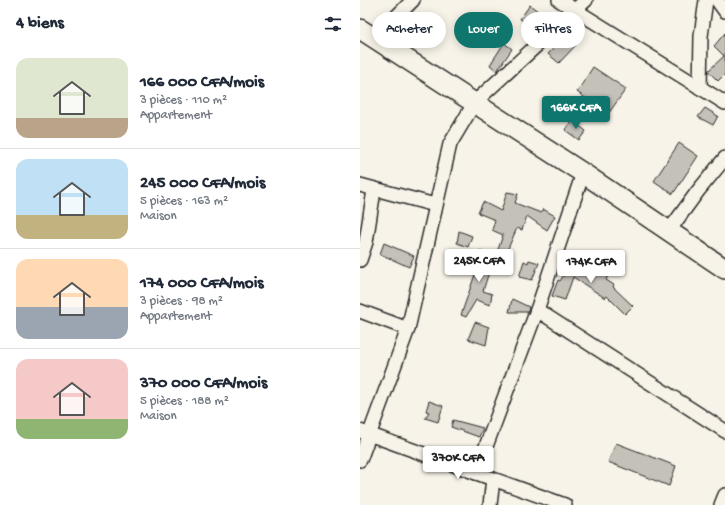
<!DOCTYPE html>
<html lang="fr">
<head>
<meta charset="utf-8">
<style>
  body { margin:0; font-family:"Gochi Hand",sans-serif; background:#f6f6f7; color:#1f2937; height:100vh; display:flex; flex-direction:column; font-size:15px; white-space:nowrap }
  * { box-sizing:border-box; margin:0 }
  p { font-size:13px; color:#747a83 }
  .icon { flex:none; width:22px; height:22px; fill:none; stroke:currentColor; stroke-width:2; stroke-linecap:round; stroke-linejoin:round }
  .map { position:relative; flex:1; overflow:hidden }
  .drawer { display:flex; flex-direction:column; background:#fff; width:360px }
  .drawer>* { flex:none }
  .banner { position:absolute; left:12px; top:12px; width:293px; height:36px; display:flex; gap:8px }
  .price { position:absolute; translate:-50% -34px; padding:0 9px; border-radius:4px; background:#fff; color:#222; font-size:13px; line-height:26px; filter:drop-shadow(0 1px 2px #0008) }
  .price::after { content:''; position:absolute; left:50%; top:24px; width:12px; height:9px; margin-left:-6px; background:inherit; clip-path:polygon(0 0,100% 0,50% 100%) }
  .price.active { background:#0f766e; color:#fff }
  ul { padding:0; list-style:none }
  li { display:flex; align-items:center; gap:12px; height:100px; padding:0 16px }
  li+li { border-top:1px solid #e0e1e3 }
  li span { display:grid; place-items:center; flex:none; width:112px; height:80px; border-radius:12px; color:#555 }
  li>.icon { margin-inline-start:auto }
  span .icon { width:48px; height:48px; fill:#fffc; stroke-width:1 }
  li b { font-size:17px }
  h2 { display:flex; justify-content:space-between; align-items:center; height:48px; padding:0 16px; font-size:17px }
  .tag { padding:0 14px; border-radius:18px; background:#fff; box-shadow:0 2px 10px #0003; font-size:14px; line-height:36px }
  .tag.active { background:#0f766e; color:#fff }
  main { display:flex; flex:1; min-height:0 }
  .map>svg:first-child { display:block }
</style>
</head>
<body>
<main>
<section class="drawer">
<h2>4 biens<svg class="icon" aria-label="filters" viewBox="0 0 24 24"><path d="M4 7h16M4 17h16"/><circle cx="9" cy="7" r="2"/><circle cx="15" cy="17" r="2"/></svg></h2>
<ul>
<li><span style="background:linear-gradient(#dfe7d0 75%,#b9a48a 0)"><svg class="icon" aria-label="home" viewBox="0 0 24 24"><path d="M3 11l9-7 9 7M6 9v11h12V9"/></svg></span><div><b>166 000 CFA/mois</b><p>3 pièces · 110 m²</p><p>Appartement</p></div></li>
<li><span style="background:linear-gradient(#bfe0f5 70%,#c2b280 0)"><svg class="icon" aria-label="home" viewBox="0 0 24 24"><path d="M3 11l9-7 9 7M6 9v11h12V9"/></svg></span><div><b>245 000 CFA/mois</b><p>5 pièces · 163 m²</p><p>Maison</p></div></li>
<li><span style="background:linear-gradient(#ffd9b3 60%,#9aa5b1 0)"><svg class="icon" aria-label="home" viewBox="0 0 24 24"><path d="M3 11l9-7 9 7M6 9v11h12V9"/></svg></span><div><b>174 000 CFA/mois</b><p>3 pièces · 98 m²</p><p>Appartement</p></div></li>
<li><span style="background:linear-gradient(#f6c9c9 75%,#8fb573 0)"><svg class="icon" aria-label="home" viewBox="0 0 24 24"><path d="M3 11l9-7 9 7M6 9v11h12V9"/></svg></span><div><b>370 000 CFA/mois</b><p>5 pièces · 188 m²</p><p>Maison</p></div></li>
</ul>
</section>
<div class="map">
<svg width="365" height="505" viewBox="0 0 365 505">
  <rect width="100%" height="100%" fill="#f7f3e8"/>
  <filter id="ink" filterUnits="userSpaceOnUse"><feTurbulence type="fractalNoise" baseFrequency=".025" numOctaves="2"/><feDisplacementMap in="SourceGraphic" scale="8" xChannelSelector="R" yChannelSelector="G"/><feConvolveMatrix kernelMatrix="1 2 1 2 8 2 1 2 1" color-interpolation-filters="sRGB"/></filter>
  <g filter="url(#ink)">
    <g fill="#c4c1b9" stroke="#2b2b2b">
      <polygon points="170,5 188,19 181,31 160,19"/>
      <polygon points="365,33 365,74 358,81 348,71 364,56 354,46"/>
      <polygon points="206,36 216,45 199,63 188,54"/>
      <polygon points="144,43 152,49 137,71 130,65"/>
      <polygon points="233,67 266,89 248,114 217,92"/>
      <polygon points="345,108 358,116 353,125 338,117"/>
      <polygon points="213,121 226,131 219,140 205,130"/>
      <polygon points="319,143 338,156 313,194 294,181"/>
      <polygon points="147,192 158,194 155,203 181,213 183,209 195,216 187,230 167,216 162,230 157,228 139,269 132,267 143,235 132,230 135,220 118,213 123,202 141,211"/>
      <polygon points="99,231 112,236 108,247 97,243"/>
      <polygon points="24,243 54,256 49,267 20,254"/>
      <polygon points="119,251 134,256 123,291 132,294 130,305 116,300 106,317 101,315 119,263 116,262"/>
      <polygon points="216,257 219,258 218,261 234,271 238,265 249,273 246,280 254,285 253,287 273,306 265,314 247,296 245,298 213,277 205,300 192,296 198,280 200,281"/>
      <polygon points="169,260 179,263 172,280 159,277 164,261 168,263"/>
      <polygon points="152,299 169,307 168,312 149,312"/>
      <polygon points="115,322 129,327 126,345 108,339"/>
      <polygon points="69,401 83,406 78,422 65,418 69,412 66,411"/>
      <polygon points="93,420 123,428 119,437 91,427"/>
      <polygon points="256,443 316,466 309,486 248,462"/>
    </g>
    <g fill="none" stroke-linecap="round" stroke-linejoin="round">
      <defs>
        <g id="street">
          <polyline points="199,0 365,103"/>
          <polyline points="357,0 365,11"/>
          <polyline points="14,39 53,0"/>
          <polyline points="340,88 341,36 346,0"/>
          <polyline points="0,185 75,205"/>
          <polyline points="308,232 338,191 365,158"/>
          <polyline points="0,260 6,242 14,190"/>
          <polyline points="177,310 365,431"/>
          <polyline points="0,311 48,329"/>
          <polyline points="0,431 205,505"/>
          <polyline points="0,460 48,329 90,144 115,102 226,0"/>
          <polyline points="116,473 177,310 223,173"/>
          <polyline points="130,505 133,479"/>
          <polyline points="361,505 365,495"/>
        </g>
        <polyline id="secondary" points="0,29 223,173 365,269"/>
      </defs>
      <use href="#street" stroke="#2b2b2b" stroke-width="16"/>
      <use href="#secondary" stroke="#2b2b2b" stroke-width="22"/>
      <use href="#street" stroke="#f7f3e8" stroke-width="13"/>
      <use href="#secondary" stroke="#f7f3e8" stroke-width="19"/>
    </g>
  </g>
</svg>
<b class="price active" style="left:216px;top:130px">166K CFA</b>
<b class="price" style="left:119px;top:283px">245K CFA</b>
<b class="price" style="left:231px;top:284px">174K CFA</b>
<b class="price" style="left:98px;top:480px">370K CFA</b>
<div class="banner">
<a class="tag">Acheter</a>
<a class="tag active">Louer</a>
<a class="tag">Filtres</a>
</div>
</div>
</main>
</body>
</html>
